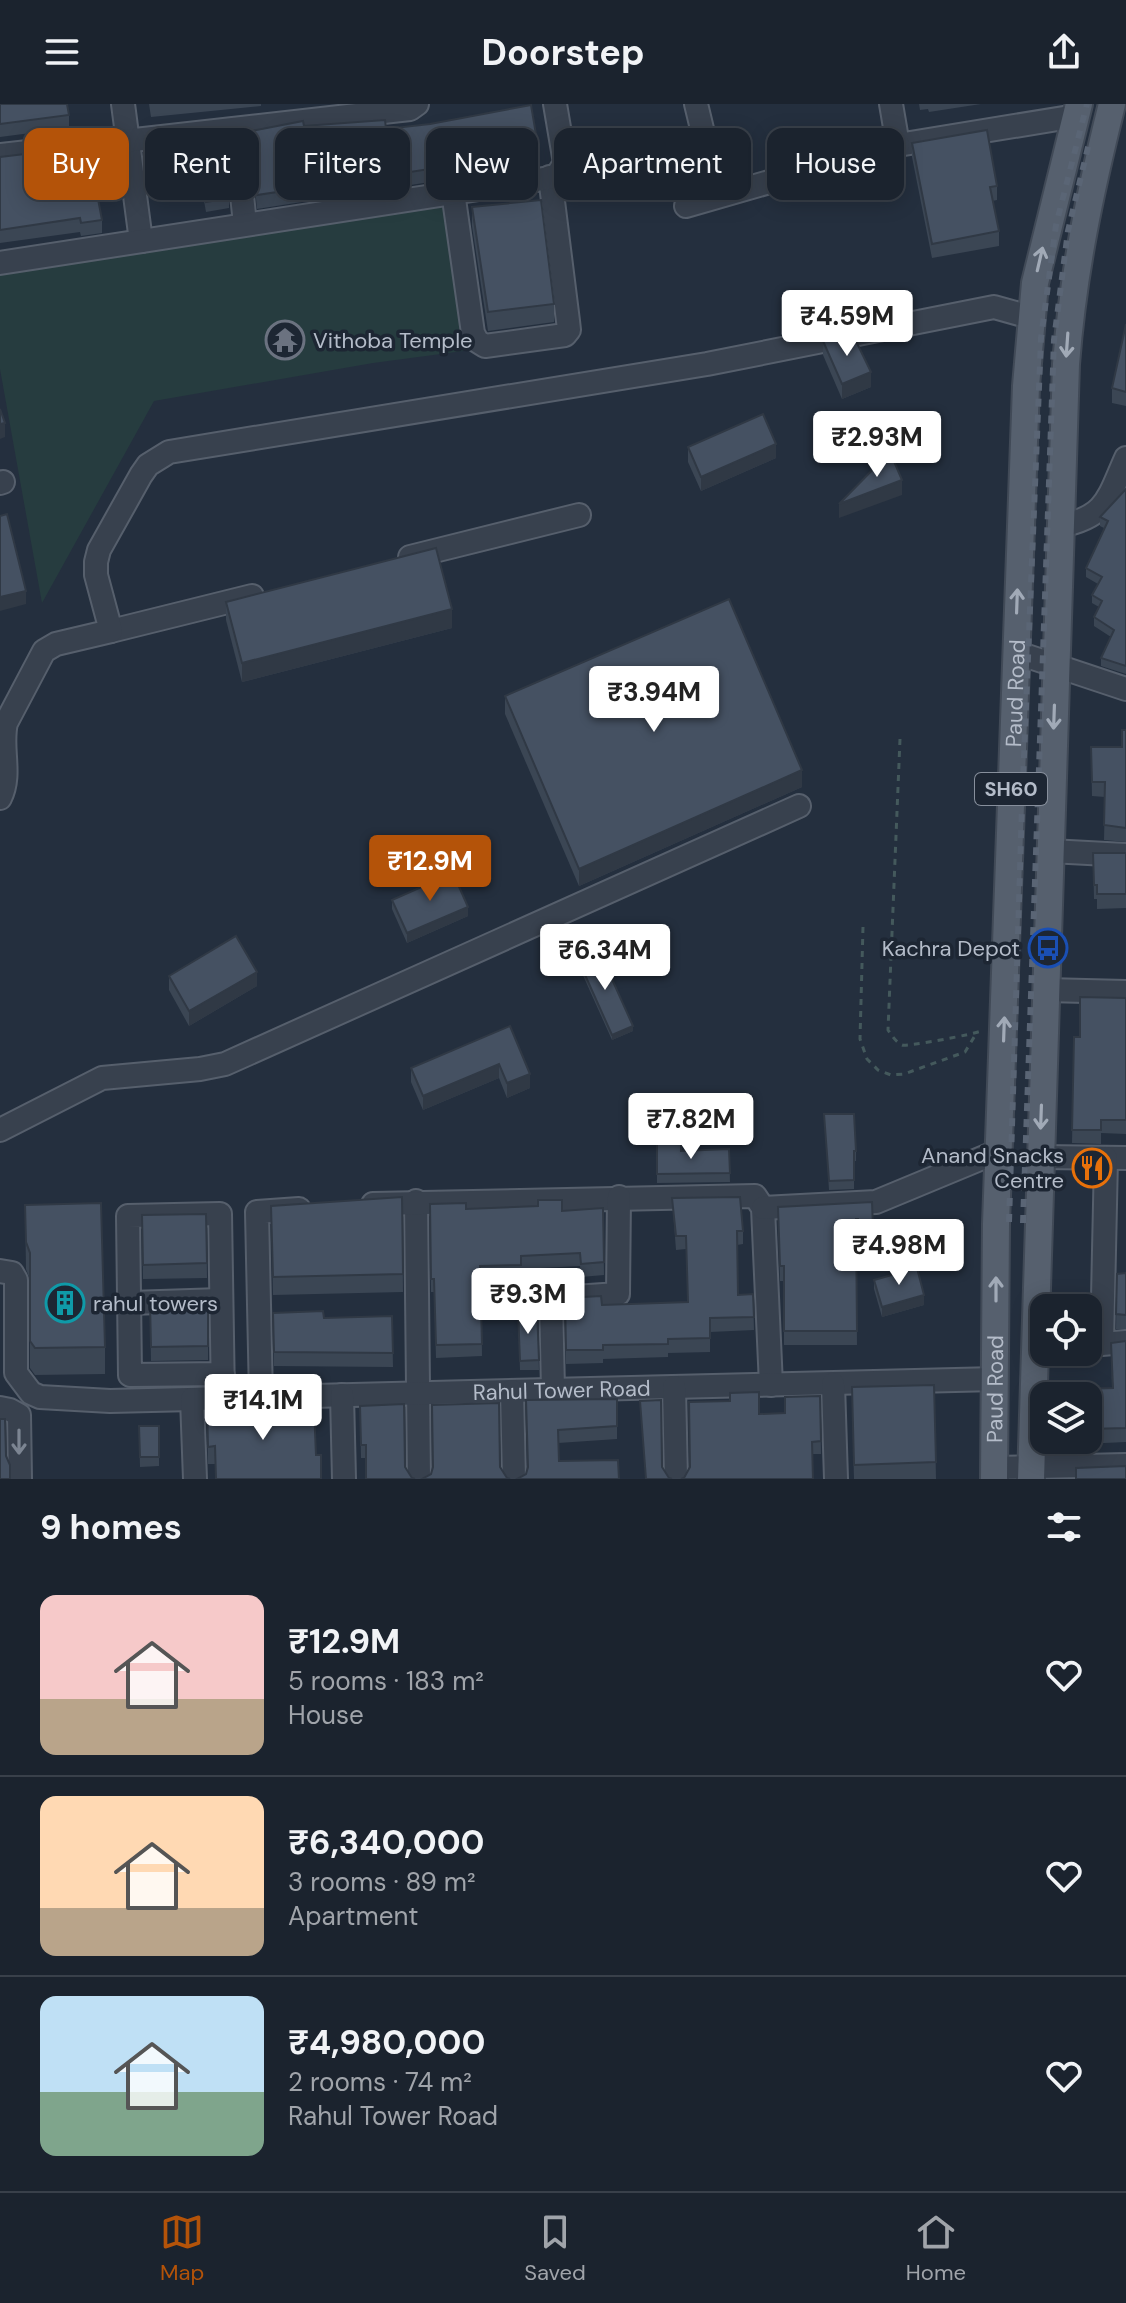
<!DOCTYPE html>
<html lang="en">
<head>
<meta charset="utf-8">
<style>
  body { margin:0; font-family:"DM Sans",sans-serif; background:#242b36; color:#f1f3f6; height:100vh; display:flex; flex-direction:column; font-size:30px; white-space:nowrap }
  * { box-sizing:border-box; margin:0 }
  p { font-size:26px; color:#a0a4aa }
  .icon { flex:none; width:44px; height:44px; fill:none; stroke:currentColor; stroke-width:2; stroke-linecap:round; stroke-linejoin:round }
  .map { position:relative; height:1375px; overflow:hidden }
  .details { display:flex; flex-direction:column; background:#1b232e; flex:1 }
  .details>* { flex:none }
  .banner { position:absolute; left:24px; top:24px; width:1078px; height:72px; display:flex; gap:16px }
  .tools { position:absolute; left:1030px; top:1190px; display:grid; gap:16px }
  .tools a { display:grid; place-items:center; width:72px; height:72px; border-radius:16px; background:#1b232e; box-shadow:0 4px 20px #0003,0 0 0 2px #39404a; font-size:40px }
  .price { position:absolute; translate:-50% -68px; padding:0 18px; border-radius:8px; background:#fff; color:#222; font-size:26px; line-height:52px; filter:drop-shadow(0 2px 4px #0008) }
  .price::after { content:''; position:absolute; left:50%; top:48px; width:24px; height:18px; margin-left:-12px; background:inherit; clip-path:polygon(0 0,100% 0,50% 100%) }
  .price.current { background:#b45309; color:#fff }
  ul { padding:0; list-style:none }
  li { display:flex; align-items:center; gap:24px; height:200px; padding:0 40px }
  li+li { border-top:2px solid #39404a }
  li span { display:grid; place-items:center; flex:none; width:224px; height:160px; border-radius:16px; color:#555 }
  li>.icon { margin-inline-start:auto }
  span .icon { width:96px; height:96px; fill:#fffc; stroke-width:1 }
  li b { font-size:34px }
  h2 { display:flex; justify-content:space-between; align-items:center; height:96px; padding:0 40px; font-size:34px }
  .pill { padding:0 28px; border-radius:16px; background:#1b232e; box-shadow:0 4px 20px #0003,0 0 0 2px #39404a; font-size:28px; line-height:72px }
  .pill.current { background:#b45309; color:#fff }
  header { display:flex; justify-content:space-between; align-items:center; height:104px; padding:0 40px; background:#1b232e; font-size:36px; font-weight:700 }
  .menu { display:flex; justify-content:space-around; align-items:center; height:112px; border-top:2px solid #39404a; background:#1b232e; font-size:22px; color:#a0a4aa }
  .menu a { display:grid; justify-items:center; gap:4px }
  .menu .current { color:#b45309 }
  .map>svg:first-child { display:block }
</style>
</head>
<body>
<header><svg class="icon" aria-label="menu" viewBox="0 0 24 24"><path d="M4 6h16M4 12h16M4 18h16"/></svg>Doorstep<svg class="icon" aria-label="share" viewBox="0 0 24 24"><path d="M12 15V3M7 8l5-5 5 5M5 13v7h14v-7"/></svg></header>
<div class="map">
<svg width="1126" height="1375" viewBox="0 0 1126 1375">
  <rect width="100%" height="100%" fill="#242f3e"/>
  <polygon fill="#263c3f" points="448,100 471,246 373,259 154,297 42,499 0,265 0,166"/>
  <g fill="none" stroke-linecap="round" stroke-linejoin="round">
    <defs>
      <g id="minor">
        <polyline points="123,0 141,137"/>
        <polyline points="696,0 718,91"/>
        <polyline points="891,0 898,41 1076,12"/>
        <polyline points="235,25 245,120"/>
        <polyline points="0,51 410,5 417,0"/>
        <polyline points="453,88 473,229 477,237 485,242 565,231 569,226 568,217 550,73"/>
        <polyline points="686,102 898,41"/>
        <polyline points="0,159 556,73 565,59 555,0"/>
        <polyline points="0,379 3,378"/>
        <path d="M1060,422C1107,413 1108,394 1126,354"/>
        <polyline points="410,453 579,411"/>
        <polyline points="111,527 252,492"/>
        <polyline points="1015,548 1126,585"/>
        <path d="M0,694C12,670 0,644 6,619L44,547L56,540L111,527L96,471V458L99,446L141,371L148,361L169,348L707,260L994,203L1030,213"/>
        <polyline points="1050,747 1126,751"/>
        <polyline points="1046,886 1126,888"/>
        <polyline points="0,1026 102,974 200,965 225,960 799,702"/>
        <polyline points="1040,1053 1126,1054"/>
        <polyline points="1106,1054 1102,1240 1126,1238"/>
        <polyline points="416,1097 419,1375"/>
        <polyline points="373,1100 755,1092 763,1104 771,1281"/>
        <polyline points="763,1104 876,1098 999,1047"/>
        <path id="s1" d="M0,1167L12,1169L16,1176V1269L31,1289L40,1293L110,1297L996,1275"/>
        <polyline points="551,1194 553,1286"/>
        <polyline points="500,1198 618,1190 619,1093"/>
        <polyline points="130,1199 221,1196"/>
        <polyline points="223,1270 130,1271 128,1112 220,1110 223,1294"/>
        <polyline points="833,1280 836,1375"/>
        <polyline points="674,1283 676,1375"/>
        <polyline points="512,1287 514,1375"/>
        <polyline points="342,1291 344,1375"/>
        <polyline points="261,1293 257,1108 299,1105"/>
        <polyline points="192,1295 195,1375"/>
        <polyline points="0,1304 10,1306 19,1311 20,1375"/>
        <polyline points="994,1364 1126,1361"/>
      </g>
      <g id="major">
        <path id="s2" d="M994,1375L996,1120L1026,282L1035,179L1079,0"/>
        <path d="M1031,1375L1066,260C1073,169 1090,88 1112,0"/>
      </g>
    </defs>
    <use href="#minor" stroke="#565f6c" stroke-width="26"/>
    <use href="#major" stroke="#414a57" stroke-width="30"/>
    <g stroke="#44595c" stroke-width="3" stroke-dasharray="6 6" stroke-linecap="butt">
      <path d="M900,635L888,926C892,932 896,938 902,941C907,943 975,930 981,927"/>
      <polyline points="863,823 860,935 867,955 878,966 891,971 904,970 965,948 976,930"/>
    </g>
    <use href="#minor" stroke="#38414e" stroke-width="22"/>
    <use href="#major" stroke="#56606e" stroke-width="26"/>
    <g stroke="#5a6575" stroke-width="6" stroke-dasharray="8 8" stroke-linecap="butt">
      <polyline points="1009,1118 1022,701 1041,234 1056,121 1087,0"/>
      <polyline points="1023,1119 1054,236 1068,127 1090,35"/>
    </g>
  </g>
  <g fill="#3b4654">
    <polygon points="0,0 69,11 69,24 0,33"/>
    <polygon points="149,0 261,0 261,2 151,13"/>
    <polygon points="919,0 981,0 929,8 928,5 920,6"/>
    <polygon points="304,22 386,25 538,42 538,56 430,76 430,78 257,105 251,41 251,27"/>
    <polygon points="912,39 997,82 997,96 992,97 999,127 999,142 932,154 912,53"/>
    <polygon points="0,53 92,63 102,116 102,129 81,132 80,128 0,139"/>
    <polygon points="201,71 229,94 229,104 206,108 201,80"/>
    <polygon points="472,103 554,200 554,218 488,227 472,122"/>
    <polygon points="1126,220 1126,302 1112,299 1112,284"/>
    <polygon points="823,237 871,283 842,295 823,251"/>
    <polygon points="688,343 776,354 701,387 688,358"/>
    <polygon points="1126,385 1126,570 1101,562 1101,554 1111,533 1094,522 1094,513 1099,503 1092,499 1092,491 1098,480 1086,473 1086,464 1104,424 1100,422 1100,413"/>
    <polygon points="226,498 452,524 242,578 226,516"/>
    <polygon points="505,592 802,683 579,782 505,610"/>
    <polygon points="1126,626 1126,738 1104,736 1105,693 1092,692 1091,643 1122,643"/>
    <polygon points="1093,749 1126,749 1126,804 1097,805 1097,795 1094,795"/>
    <polygon points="392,796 468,812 407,839 392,805"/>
    <polygon points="577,853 633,927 612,936 577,858"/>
    <polygon points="169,872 257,882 189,922 169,886"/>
    <polygon points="1126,894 1126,1030 1101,1029 1101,1040 1072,1039 1074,933 1080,933"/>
    <polygon points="510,922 530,984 507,994 499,974 423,1006 411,978 411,964"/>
    <polygon points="824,1010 856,1047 856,1057 854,1057 854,1085 829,1086"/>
    <polygon points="657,1040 681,1047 729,1045 730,1078 657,1079"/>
    <polygon points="402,1093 403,1188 273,1191 271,1102"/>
    <polygon points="672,1094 743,1127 743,1140 737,1141 738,1191 753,1190 754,1226 710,1228 710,1248 668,1249 668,1253 603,1255 603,1259 566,1260 565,1194 602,1201 688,1198 686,1145 676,1146"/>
    <polygon points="872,1098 874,1164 868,1165 858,1129 856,1130 857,1241 784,1241 784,1177 780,1177 778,1103"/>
    <polygon points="430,1100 466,1105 562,1107 603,1104 604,1171 581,1173 580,1162 521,1165 521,1174 481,1175 482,1252 436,1254 434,1188 431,1188"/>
    <polygon points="25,1101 105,1243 105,1270 35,1271 30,1264 30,1176 26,1165"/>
    <polygon points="206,1110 207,1174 143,1175 142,1111"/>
    <polygon points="1126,1169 1126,1225 1116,1225 1117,1170"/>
    <polygon points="874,1176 924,1201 882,1213 874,1185"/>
    <polygon points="208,1198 208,1256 151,1257 150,1199"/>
    <polygon points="537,1206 539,1266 520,1266 518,1207"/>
    <polygon points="273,1209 324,1214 392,1212 393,1263 274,1262"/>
    <polygon points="1126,1237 1126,1338 1083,1340 1083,1336 1088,1336 1088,1292 1112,1284 1111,1239"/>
    <polygon points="934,1281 936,1375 854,1375 852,1302"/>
    <polygon points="820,1292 821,1350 813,1350 684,1374 759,1310 785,1309"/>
    <polygon points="617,1295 617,1335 558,1339 559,1357 526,1370 528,1364 526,1296"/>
    <polygon points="255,1297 215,1360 208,1360 207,1298"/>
    <polygon points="360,1302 405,1363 412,1374 366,1354 361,1354"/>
    <polygon points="139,1322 159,1322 159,1362 140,1363"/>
  </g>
  <g fill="#303945">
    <polygon points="871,268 871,283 842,295 842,280"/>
    <polygon points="5,319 5,333 0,335 0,320"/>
    <polygon points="776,340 776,354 701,387 701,373"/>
    <polygon points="902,376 902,391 839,414 839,400"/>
    <polygon points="26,487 26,500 0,507 0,493"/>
    <polygon points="452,505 452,524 242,578 242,559"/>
    <polygon points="802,666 802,683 579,782 579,765"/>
    <polygon points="468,803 468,812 407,839 407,829"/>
    <polygon points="257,868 257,882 189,922 189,907"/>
    <polygon points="633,922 633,927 612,936 612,931"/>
    <polygon points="499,960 499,974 423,1006 423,992"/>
    <polygon points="530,970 530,984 507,994 507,979"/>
    <polygon points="924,1191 924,1201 882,1213 882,1203"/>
  </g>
  <g fill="#455162" stroke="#303945" stroke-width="2">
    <polygon points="0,0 67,0 69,11 0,20"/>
    <polygon points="531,1 538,42 429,62 430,65 257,91 251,27 303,17 304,22 385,16 386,25 430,20"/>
    <polygon points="987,26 997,82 990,83 999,127 932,140 912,39"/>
    <polygon points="91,42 92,63 102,116 81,119 80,114 0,126 0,53"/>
    <polygon points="226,67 229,94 206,98 201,71"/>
    <polygon points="541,96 554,200 488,208 472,103"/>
    <polygon points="1126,220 1126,288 1112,284"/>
    <polygon points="853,231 871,268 842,280 823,237"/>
    <polygon points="0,305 5,319 0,320"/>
    <polygon points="763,310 776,340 701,373 688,343"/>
    <polygon points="890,348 902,376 839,400"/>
    <polygon points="1126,385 1126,562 1101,554 1114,526 1094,513 1102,497 1092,491 1102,473 1086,464 1108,417 1100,413"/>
    <polygon points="7,410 26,487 0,493 0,412"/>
    <polygon points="436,444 452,505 242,559 226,498"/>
    <polygon points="729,495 802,666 579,765 505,592"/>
    <polygon points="1122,626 1126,626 1126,724 1104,721 1105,678 1092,678 1091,643 1122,643"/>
    <polygon points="1093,749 1126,749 1126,790 1097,790 1097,781 1094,781"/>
    <polygon points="453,769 468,803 407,829 392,796"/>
    <polygon points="236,832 257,868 189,907 169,872"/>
    <polygon points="598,844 633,922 612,931 577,853"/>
    <polygon points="1080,893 1126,894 1126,1016 1101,1016 1101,1026 1072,1026 1074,933 1080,933"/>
    <polygon points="510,922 530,970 507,979 499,960 423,992 411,964"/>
    <polygon points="824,1010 854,1010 856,1047 854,1047 854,1076 829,1077"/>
    <polygon points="681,1039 681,1047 729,1045 730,1069 657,1070 657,1040"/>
    <polygon points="402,1093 403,1170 273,1173 271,1102"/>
    <polygon points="740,1093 743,1127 737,1127 738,1191 753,1190 754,1213 710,1214 710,1234 668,1235 668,1240 603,1241 603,1246 566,1246 565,1194 601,1192 602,1201 688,1198 686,1132 676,1132 672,1094"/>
    <polygon points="538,1096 562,1096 562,1107 603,1104 604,1158 581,1160 580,1149 521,1152 521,1161 480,1162 482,1240 436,1241 434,1175 431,1175 430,1100 466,1099 466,1105 538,1102"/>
    <polygon points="872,1098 874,1150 868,1150 858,1115 856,1115 857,1227 784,1227 784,1162 780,1162 778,1103"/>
    <polygon points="101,1099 105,1243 35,1244 30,1237 30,1149 26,1138 25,1101"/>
    <polygon points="206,1110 207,1159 143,1161 142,1111"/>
    <polygon points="917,1164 924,1191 882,1203 874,1176"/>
    <polygon points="1126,1169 1126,1211 1116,1210 1117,1170"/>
    <polygon points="208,1198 208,1242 151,1243 150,1199"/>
    <polygon points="537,1206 539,1256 520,1257 518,1207"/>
    <polygon points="323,1207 324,1214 392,1212 393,1249 274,1248 273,1209"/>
    <polygon points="1126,1237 1126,1324 1088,1325 1088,1292 1082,1292 1081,1285 1113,1284 1111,1239"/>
    <polygon points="934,1281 936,1358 854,1361 852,1283"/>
    <polygon points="759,1288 759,1310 785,1309 785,1293 820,1292 821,1337 812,1338 813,1375 681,1375 684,1374 690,1363 689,1298 730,1297 730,1289"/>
    <polygon points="617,1295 617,1322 558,1326 559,1357 618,1356 619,1375 517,1375 526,1370 528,1363 526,1296"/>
    <polygon points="661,1296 662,1363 669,1374 672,1375 646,1375 640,1297"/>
    <polygon points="255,1297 255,1306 314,1304 316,1351 321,1351 321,1375 216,1375 215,1342 208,1343 207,1298"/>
    <polygon points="499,1299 500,1363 507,1374 510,1375 422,1375 431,1370 433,1363 432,1301"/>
    <polygon points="404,1300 405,1363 412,1374 415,1375 366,1375 366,1341 361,1341 360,1302"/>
    <polygon points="0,1315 5,1315 6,1352 10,1361 10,1375 0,1375"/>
    <polygon points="139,1322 159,1322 159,1353 140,1353"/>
    <polygon points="1126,1362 1126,1375 1076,1375 1076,1364"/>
  </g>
  <defs><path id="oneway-shaft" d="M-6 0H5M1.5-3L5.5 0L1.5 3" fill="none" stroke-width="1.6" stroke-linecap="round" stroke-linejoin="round" transform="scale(2)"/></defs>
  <g stroke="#a1aab7">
    <use href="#oneway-shaft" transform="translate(1040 155) rotate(-77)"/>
    <use href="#oneway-shaft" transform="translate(1067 241) rotate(94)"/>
    <use href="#oneway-shaft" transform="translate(1017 497) rotate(-88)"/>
    <use href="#oneway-shaft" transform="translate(1054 613) rotate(92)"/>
    <use href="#oneway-shaft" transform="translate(1004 925) rotate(-88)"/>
    <use href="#oneway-shaft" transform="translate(1041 1013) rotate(92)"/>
    <use href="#oneway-shaft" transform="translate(996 1185) rotate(-90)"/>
  </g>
  <use stroke="#7c8592" href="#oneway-shaft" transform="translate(19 1338) rotate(90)"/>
  <defs>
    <symbol id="temple-ring" viewBox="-11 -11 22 22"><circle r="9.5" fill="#1d2633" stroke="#6b7280" stroke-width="1.5"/><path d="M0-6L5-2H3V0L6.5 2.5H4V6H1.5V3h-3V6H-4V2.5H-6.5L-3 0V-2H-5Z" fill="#6b7280"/></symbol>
    <symbol id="bus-ring" viewBox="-11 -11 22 22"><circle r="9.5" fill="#1d2633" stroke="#1a4fb4" stroke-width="1.5"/><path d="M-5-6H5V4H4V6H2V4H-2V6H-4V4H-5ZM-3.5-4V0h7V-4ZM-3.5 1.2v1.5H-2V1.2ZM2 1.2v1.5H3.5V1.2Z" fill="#1a4fb4"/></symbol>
    <symbol id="restaurant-ring" viewBox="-11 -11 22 22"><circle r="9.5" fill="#1d2633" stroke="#e8710a" stroke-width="1.5"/><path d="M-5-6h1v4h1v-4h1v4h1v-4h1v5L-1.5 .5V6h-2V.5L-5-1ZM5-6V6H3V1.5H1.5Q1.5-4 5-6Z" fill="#e8710a"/></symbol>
    <symbol id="building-ring" viewBox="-11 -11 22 22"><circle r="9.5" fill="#1d2633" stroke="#0f9aa8" stroke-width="1.5"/><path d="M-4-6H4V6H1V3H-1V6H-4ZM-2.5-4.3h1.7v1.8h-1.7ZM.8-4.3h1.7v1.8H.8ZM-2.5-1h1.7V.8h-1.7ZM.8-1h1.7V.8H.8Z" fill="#0f9aa8"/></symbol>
  </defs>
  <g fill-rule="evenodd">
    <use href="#temple-ring" x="263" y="214" width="44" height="44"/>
    <use href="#bus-ring" x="1026" y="822" width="44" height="44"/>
    <use href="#restaurant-ring" x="1070" y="1042" width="44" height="44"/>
    <use href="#building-ring" x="43" y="1177" width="44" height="44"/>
  </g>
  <g text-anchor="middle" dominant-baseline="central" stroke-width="7" stroke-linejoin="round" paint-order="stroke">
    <rect fill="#1d2633" stroke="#878f9c" stroke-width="2" x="975" y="669" width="72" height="32" rx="6"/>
    <g font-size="20" font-weight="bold" fill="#b4bcc9">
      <text x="1011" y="685">SH60</text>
    </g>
    <g font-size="22" fill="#b4bcc9" stroke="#1d2633" text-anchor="start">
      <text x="313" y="236">Vithoba Temple</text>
      <text x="1020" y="844" text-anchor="end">Kachra Depot</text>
      <text x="1064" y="1051" text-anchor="end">Anand Snacks<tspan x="1064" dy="25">Centre</tspan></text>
      <text x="93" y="1199">rahul towers</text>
    </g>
    <g font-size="22" fill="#b4bcc9" stroke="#1d2633">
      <text stroke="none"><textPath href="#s2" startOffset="786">Paud Road</textPath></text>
      <text stroke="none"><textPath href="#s2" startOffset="90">Paud Road</textPath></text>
      <text stroke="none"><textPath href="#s1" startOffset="670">Rahul Tower Road</textPath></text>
    </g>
  </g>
</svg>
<div class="tools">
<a><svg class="icon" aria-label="locate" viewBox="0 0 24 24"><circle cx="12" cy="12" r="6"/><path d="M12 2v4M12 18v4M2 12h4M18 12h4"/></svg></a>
<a><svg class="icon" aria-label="layers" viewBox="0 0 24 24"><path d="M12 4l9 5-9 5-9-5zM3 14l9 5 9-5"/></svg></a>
</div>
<b class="price" style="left:847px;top:254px">₹4.59M</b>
<b class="price" style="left:877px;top:375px">₹2.93M</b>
<b class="price" style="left:654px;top:630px">₹3.94M</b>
<b class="price current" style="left:430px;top:799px">₹12.9M</b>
<b class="price" style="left:605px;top:888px">₹6.34M</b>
<b class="price" style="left:691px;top:1057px">₹7.82M</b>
<b class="price" style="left:899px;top:1183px">₹4.98M</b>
<b class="price" style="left:528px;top:1232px">₹9.3M</b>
<b class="price" style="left:263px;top:1338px">₹14.1M</b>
<div class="banner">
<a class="pill current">Buy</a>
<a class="pill">Rent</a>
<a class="pill">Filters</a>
<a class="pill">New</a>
<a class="pill">Apartment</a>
<a class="pill">House</a>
</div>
</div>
<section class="details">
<h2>9 homes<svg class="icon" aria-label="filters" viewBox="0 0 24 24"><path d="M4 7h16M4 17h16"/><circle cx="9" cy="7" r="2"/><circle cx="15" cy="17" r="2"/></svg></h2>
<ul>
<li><span style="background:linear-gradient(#f6c9c9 65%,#b9a48a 0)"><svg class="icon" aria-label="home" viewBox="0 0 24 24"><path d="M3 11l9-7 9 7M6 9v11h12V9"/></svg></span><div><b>₹12.9M</b><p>5 rooms · 183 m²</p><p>House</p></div><svg class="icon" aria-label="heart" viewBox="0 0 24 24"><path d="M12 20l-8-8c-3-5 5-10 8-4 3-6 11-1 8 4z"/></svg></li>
<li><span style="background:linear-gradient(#ffd9b3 70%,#b9a48a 0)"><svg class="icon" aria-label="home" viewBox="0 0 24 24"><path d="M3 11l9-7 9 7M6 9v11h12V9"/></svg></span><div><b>₹6,340,000</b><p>3 rooms · 89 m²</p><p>Apartment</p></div><svg class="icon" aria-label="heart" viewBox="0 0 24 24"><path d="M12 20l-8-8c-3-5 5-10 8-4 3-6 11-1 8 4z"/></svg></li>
<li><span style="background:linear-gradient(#bfe0f5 60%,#7fa58c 0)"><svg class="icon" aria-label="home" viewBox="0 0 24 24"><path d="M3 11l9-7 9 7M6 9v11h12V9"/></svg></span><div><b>₹4,980,000</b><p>2 rooms · 74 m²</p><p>Rahul Tower Road</p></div><svg class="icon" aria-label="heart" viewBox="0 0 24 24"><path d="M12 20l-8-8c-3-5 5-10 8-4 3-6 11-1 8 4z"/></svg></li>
</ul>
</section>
<nav class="menu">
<a class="current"><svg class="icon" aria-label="map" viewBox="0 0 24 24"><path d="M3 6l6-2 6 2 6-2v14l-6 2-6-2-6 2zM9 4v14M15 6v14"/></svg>Map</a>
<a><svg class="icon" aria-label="saved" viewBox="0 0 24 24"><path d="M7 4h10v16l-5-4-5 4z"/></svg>Saved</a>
<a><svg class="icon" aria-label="home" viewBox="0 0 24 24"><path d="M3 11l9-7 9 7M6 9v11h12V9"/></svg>Home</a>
</nav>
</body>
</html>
